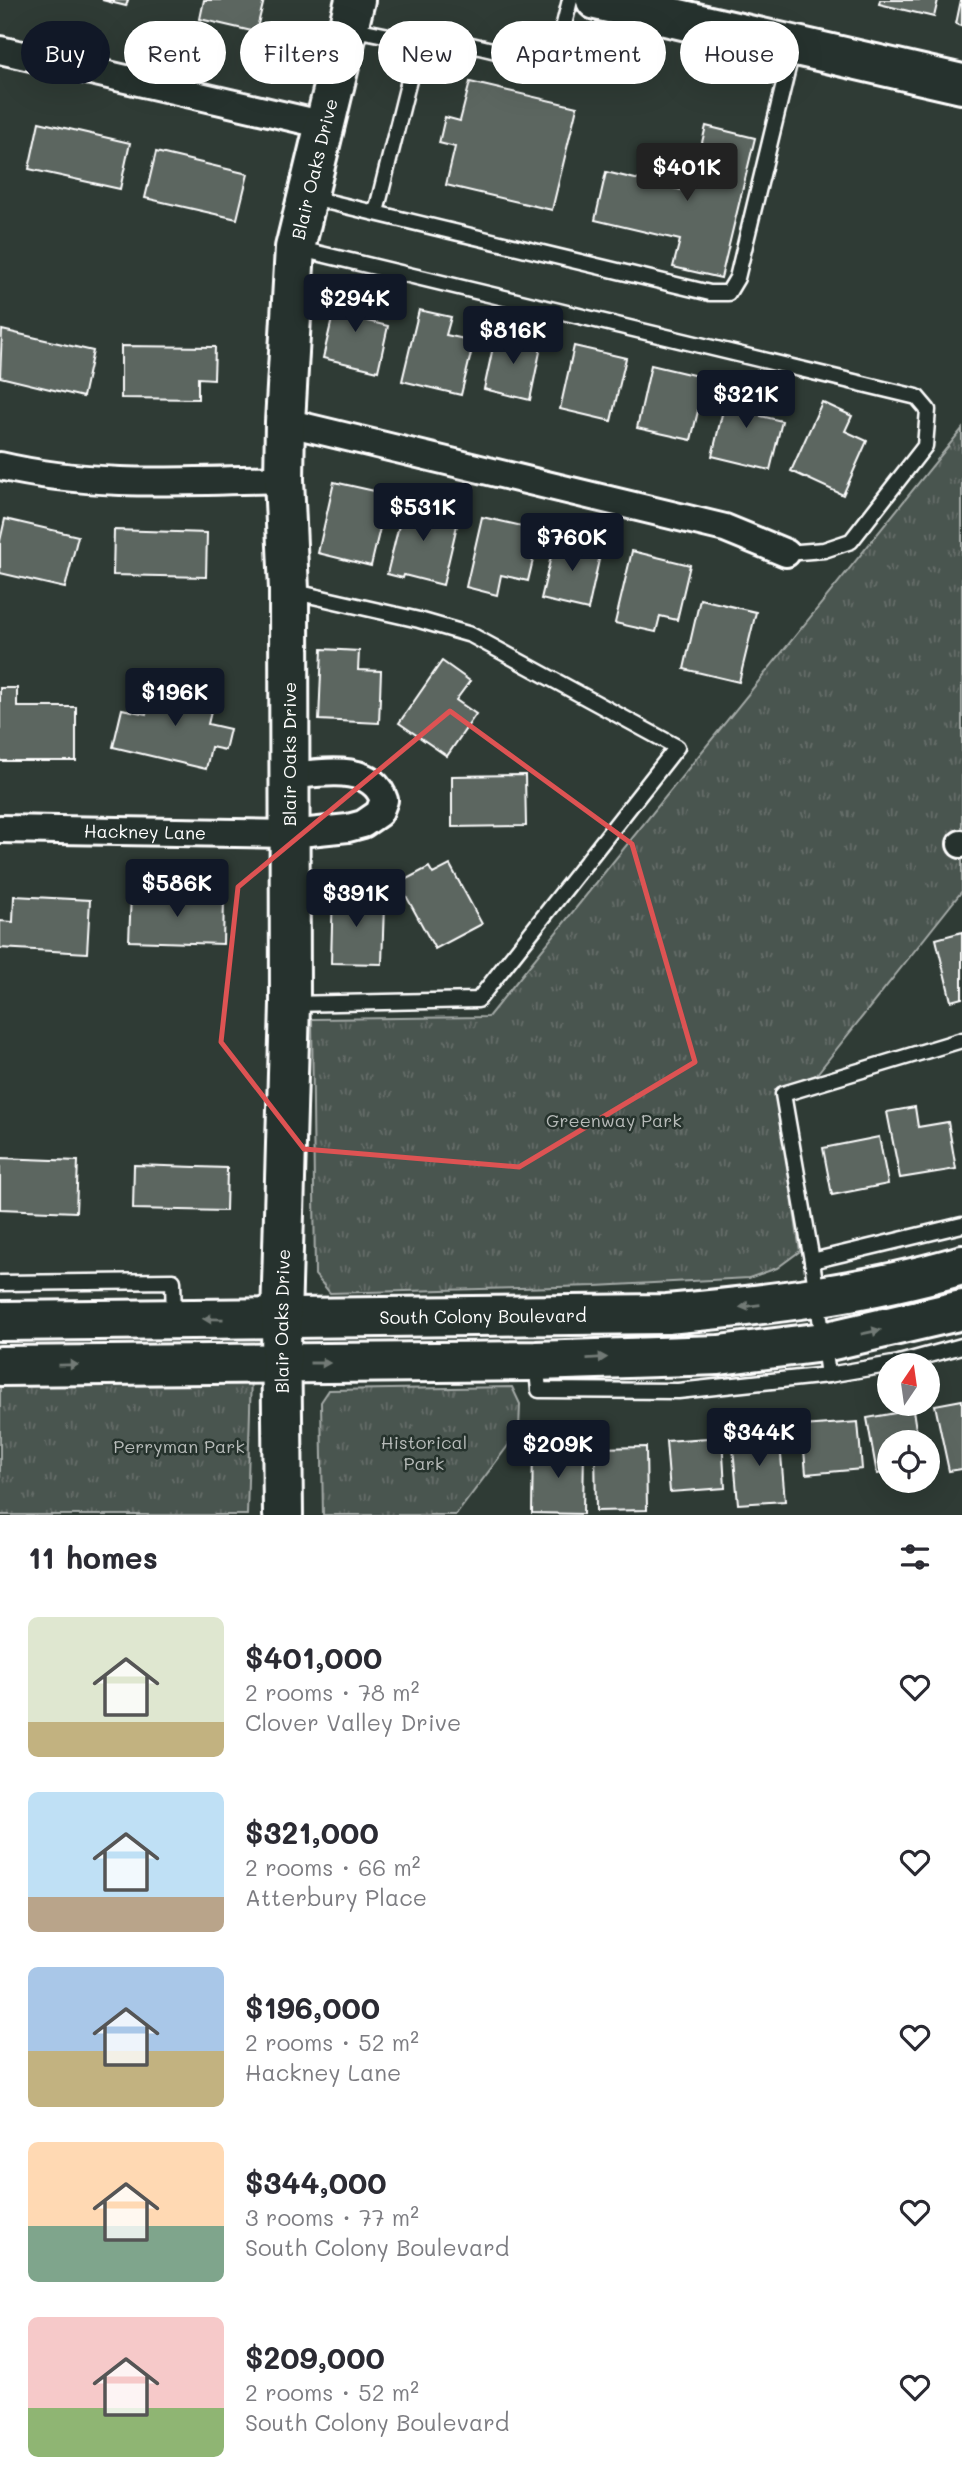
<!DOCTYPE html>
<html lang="en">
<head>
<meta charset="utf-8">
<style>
  body { margin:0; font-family:Mali,sans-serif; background:#f2f2f3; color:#2b2b33; height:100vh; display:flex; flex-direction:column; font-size:26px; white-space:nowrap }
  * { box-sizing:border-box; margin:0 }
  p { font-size:23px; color:#7c7c81 }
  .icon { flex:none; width:38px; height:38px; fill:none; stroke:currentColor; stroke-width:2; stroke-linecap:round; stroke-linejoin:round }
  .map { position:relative; height:1515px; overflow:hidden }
  .panel { display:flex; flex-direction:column; background:#fff; flex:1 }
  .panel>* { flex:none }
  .guide { position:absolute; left:21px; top:21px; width:920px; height:63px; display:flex; gap:14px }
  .needle { width:46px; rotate:13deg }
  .buttons { position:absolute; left:877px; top:1353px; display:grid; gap:14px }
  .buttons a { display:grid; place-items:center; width:63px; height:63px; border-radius:50%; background:#fff; box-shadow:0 7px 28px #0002; font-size:35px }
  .price { position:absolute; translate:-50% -60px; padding:0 16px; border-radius:7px; background:#111827; color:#fff; font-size:23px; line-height:46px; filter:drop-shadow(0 2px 4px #0008) }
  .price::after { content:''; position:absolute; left:50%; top:42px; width:21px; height:16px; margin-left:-10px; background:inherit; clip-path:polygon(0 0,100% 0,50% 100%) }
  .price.active { background:#222; color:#fff }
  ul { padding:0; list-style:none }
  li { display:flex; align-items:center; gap:21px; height:175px; padding:0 28px }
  li span { display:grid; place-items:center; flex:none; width:196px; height:140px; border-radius:10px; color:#555 }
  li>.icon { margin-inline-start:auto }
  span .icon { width:84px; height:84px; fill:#fffc; stroke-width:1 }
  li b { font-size:30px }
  h2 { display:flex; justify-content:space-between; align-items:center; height:84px; padding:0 28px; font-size:30px }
  .tag { padding:0 24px; border-radius:32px; background:#fff; box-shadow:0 7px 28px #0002; font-size:24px; line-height:63px }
  .tag.active { background:#111827; color:#fff }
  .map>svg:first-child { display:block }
</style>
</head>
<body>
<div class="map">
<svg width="962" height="1515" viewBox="0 0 962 1515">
  <defs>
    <pattern id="grass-tufts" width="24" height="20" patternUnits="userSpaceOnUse" patternTransform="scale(1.75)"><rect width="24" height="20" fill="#4a544f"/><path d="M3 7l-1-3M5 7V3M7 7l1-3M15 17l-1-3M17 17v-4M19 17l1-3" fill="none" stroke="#656e69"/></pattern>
  </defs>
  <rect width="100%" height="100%" fill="#2f3b35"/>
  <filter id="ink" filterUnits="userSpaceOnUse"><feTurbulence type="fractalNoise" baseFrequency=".0143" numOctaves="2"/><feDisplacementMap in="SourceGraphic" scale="14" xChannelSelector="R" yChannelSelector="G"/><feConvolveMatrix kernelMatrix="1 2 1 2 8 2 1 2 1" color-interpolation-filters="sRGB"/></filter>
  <g filter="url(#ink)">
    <g fill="url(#grass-tufts)" stroke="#a4aaa7" stroke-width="2">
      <polygon points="962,429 962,891 816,1075 776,1089 800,1251 777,1268 749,1278 596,1286 330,1293 315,1275 312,1019 488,1017"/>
      <polygon points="251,1375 247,1515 0,1515 0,1385"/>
      <polygon points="512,1387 520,1404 519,1431 456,1515 323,1515 321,1402 329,1390"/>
    </g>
    <g fill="#5b6661" stroke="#fff" stroke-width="2">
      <polygon points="102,0 128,0 126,6"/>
      <polygon points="204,0 264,0 256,32 200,19"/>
      <polygon points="880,0 938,0 934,17 879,4"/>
      <polygon points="961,0 962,0 962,26 956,24"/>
      <polygon points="470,82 577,107 552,210 446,185 455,147 439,143 445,117 460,121"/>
      <polygon points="39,122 130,143 120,189 29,169"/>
      <polygon points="706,126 755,138 721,278 673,267 680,240 595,220 606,172 690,192"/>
      <polygon points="156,152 248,174 237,219 145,198"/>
      <polygon points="338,293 372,301 367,321 388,326 378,371 323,358"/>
      <polygon points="419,310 451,317 446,335 474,341 461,395 402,381"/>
      <polygon points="2,330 93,351 83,397 0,377"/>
      <polygon points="496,333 542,342 530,400 484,389"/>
      <polygon points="121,346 215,347 214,379 198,378 198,399 121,398"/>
      <polygon points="574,346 626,358 611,421 560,409"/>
      <polygon points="651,365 706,378 691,440 637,428"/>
      <polygon points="729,385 766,394 761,416 782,421 770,470 712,456"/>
      <polygon points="822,402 852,416 845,431 867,441 843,495 791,471"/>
      <polygon points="334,482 388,494 371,566 318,553"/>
      <polygon points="406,497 440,505 438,517 458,521 443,585 404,575 403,578 387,574"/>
      <polygon points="482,517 540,530 528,581 501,575 497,595 466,587"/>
      <polygon points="5,519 78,536 65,588 0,573 0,541"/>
      <polygon points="114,530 207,533 206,577 113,575"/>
      <polygon points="556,535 602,546 588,610 541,599"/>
      <polygon points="632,551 690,565 677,620 660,616 656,632 615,623"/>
      <polygon points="700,599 756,612 739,682 684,669"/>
      <polygon points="322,649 359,651 358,670 381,671 379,723 319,720"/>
      <polygon points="442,661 470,681 456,700 476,714 447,756 399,723"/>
      <polygon points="194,677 218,683 208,724 230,729 225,750 211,747 206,769 113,747 122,709 146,714 150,695 188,704"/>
      <polygon points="0,688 17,688 17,707 76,707 76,761 0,761"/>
      <polygon points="525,775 526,826 452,827 452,776"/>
      <polygon points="450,865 482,924 435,949 399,883 429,867 433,874"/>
      <polygon points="333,889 365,890 365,904 384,905 382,964 331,963"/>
      <polygon points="131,894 224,898 223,944 129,941"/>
      <polygon points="14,896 90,900 87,953 0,948 0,921 13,922"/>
      <polygon points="962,932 962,998 951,1001 936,939"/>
      <polygon points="915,1107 918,1127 948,1122 956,1169 900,1178 887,1112"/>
      <polygon points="879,1137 888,1184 832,1195 823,1148"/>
      <polygon points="0,1158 78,1161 76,1212 0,1209"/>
      <polygon points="134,1165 227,1168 226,1211 133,1209"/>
      <polygon points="962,1400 962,1469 949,1471 935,1405"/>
      <polygon points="913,1410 918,1442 889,1442 889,1472 877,1474 867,1418"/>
      <polygon points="858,1422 862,1469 806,1474 802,1426"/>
      <polygon points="779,1432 785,1501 738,1504 732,1436"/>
      <polygon points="722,1437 725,1488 670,1492 666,1441"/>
      <polygon points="533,1445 584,1447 583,1514 532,1513"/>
      <polygon points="646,1447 647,1510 596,1511 595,1448"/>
    </g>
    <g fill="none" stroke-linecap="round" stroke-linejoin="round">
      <defs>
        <g id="lane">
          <polyline points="350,28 389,36 408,50 412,68 376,212"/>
          <polyline points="408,50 430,35 554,65 570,0"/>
          <polyline points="308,197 710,293 728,293 737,278 793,47"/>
          <polyline points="296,248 917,397 928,410 925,446 851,541 824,550 786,553"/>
          <polyline points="291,591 419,620 471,635 677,747 478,1000 291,1004"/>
          <polyline points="812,1261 783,1094 962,1040"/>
          <polyline points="0,1283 173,1281 174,1317"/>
          <polyline points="536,1362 539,1390 678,1391 828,1375 899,1363 962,1346"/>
          <polyline points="828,1375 812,1261 962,1225"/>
        </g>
        <g id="street">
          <polyline points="0,50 325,125"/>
          <polyline points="285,422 725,528 786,553"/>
          <path d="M0,466C93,488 189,481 284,479"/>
          <path id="s1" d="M0,829L290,834L348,828L363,824L379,813L384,800C372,762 320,773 290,776"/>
          <polyline points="961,844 962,844"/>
        </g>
        <g id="secondary">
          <polyline points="596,0 962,84"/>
          <path id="s2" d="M0,1321L667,1314C767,1305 866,1293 962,1265"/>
          <polyline points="0,1366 536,1361 719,1355 824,1342 962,1310"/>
          <path id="s3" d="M283,1515L281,1319L290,1004L289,590L284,479L285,422L295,248L355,0"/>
        </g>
      </defs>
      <use href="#lane" stroke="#fff" stroke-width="19"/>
      <use href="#street" stroke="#fff" stroke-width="32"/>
      <use href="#secondary" stroke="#fff" stroke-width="44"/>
      <use href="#lane" stroke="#26332d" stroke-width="14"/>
      <use href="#street" stroke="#26332d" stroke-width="26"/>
      <use href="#secondary" stroke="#26332d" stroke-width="38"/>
    </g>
    <defs><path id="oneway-solid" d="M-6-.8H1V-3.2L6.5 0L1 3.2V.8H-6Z" transform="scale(1.75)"/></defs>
    <g fill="#727a76">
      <use href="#oneway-solid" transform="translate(750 1306) rotate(173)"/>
      <use href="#oneway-solid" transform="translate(213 1319) rotate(-179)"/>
      <use href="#oneway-solid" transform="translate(871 1332) rotate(-12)"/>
      <use href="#oneway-solid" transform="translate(597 1358) rotate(-3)"/>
      <use href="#oneway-solid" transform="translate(320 1363)"/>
      <use href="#oneway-solid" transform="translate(68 1365) rotate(-1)"/>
    </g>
  </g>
  <path fill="none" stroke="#de5353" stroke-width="5" stroke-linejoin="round" d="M450,711L632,844L695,1062L519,1167L304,1149L221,1042L238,887Z"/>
  <g text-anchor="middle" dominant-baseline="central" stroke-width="5" stroke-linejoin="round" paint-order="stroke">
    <g font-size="18" fill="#fff" stroke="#26332d">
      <text stroke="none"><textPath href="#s3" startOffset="1349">Blair Oaks Drive</textPath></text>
      <text transform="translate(289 754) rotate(-90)">Blair Oaks Drive</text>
      <text stroke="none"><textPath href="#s1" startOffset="145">Hackney Lane</textPath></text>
      <text stroke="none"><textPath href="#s2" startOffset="483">South Colony Boulevard</textPath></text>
      <text stroke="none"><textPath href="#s3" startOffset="194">Blair Oaks Drive</textPath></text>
    </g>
    <g font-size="18" fill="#b7bbb9" stroke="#26332d">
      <text x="614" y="1120">Greenway Park</text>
      <text x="424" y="1442">Historical<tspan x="424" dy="21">Park</tspan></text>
      <text x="179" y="1446">Perryman Park</text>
    </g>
  </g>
</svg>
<div class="buttons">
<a><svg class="needle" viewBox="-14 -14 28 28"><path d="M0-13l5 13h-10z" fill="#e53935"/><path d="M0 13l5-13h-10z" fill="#7c7c81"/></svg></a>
<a><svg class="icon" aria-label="locate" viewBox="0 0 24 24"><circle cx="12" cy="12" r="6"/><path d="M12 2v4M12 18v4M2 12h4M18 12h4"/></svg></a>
</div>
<b class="price active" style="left:687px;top:203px">$401K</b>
<b class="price" style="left:355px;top:334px">$294K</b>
<b class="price" style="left:513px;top:366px">$816K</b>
<b class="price" style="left:746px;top:430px">$321K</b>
<b class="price" style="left:423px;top:543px">$531K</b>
<b class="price" style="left:572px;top:573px">$760K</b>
<b class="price" style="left:175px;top:728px">$196K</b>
<b class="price" style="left:177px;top:919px">$586K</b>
<b class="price" style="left:356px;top:929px">$391K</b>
<b class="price" style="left:759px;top:1468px">$344K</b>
<b class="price" style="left:558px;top:1480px">$209K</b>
<div class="guide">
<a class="tag active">Buy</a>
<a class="tag">Rent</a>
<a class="tag">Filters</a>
<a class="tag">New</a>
<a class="tag">Apartment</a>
<a class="tag">House</a>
</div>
</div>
<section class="panel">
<h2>11 homes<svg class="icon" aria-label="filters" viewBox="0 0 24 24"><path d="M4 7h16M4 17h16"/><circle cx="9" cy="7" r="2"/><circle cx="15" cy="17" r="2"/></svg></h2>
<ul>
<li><span style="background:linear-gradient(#dfe7d0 75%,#c2b280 0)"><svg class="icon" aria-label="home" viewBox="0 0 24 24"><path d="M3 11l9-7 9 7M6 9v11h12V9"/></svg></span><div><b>$401,000</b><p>2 rooms · 78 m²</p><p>Clover Valley Drive</p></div><svg class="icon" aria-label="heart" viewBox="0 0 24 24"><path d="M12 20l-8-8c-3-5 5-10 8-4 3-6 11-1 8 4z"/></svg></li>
<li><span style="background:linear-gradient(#bfe0f5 75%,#b9a48a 0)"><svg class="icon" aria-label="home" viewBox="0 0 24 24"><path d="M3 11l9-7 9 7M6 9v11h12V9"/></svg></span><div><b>$321,000</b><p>2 rooms · 66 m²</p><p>Atterbury Place</p></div><svg class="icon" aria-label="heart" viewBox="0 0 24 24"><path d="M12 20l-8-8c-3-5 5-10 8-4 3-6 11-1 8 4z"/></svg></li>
<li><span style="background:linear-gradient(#a9c7e8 60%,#c2b280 0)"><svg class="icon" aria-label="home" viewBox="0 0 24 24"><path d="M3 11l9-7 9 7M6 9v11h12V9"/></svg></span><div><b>$196,000</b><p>2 rooms · 52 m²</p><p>Hackney Lane</p></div><svg class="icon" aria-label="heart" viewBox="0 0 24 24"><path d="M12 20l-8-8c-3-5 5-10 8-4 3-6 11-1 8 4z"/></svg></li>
<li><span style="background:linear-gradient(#ffd9b3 60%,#7fa58c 0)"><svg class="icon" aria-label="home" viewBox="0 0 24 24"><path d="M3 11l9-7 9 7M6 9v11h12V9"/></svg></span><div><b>$344,000</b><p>3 rooms · 77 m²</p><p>South Colony Boulevard</p></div><svg class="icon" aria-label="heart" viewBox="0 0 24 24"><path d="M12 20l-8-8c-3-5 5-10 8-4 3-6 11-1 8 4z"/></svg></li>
<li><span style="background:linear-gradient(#f6c9c9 65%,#8fb573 0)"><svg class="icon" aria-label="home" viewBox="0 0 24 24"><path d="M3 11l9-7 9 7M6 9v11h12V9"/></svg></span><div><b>$209,000</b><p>2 rooms · 52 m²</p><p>South Colony Boulevard</p></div><svg class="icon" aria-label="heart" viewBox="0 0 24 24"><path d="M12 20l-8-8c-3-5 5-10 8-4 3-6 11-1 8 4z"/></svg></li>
</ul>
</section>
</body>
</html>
